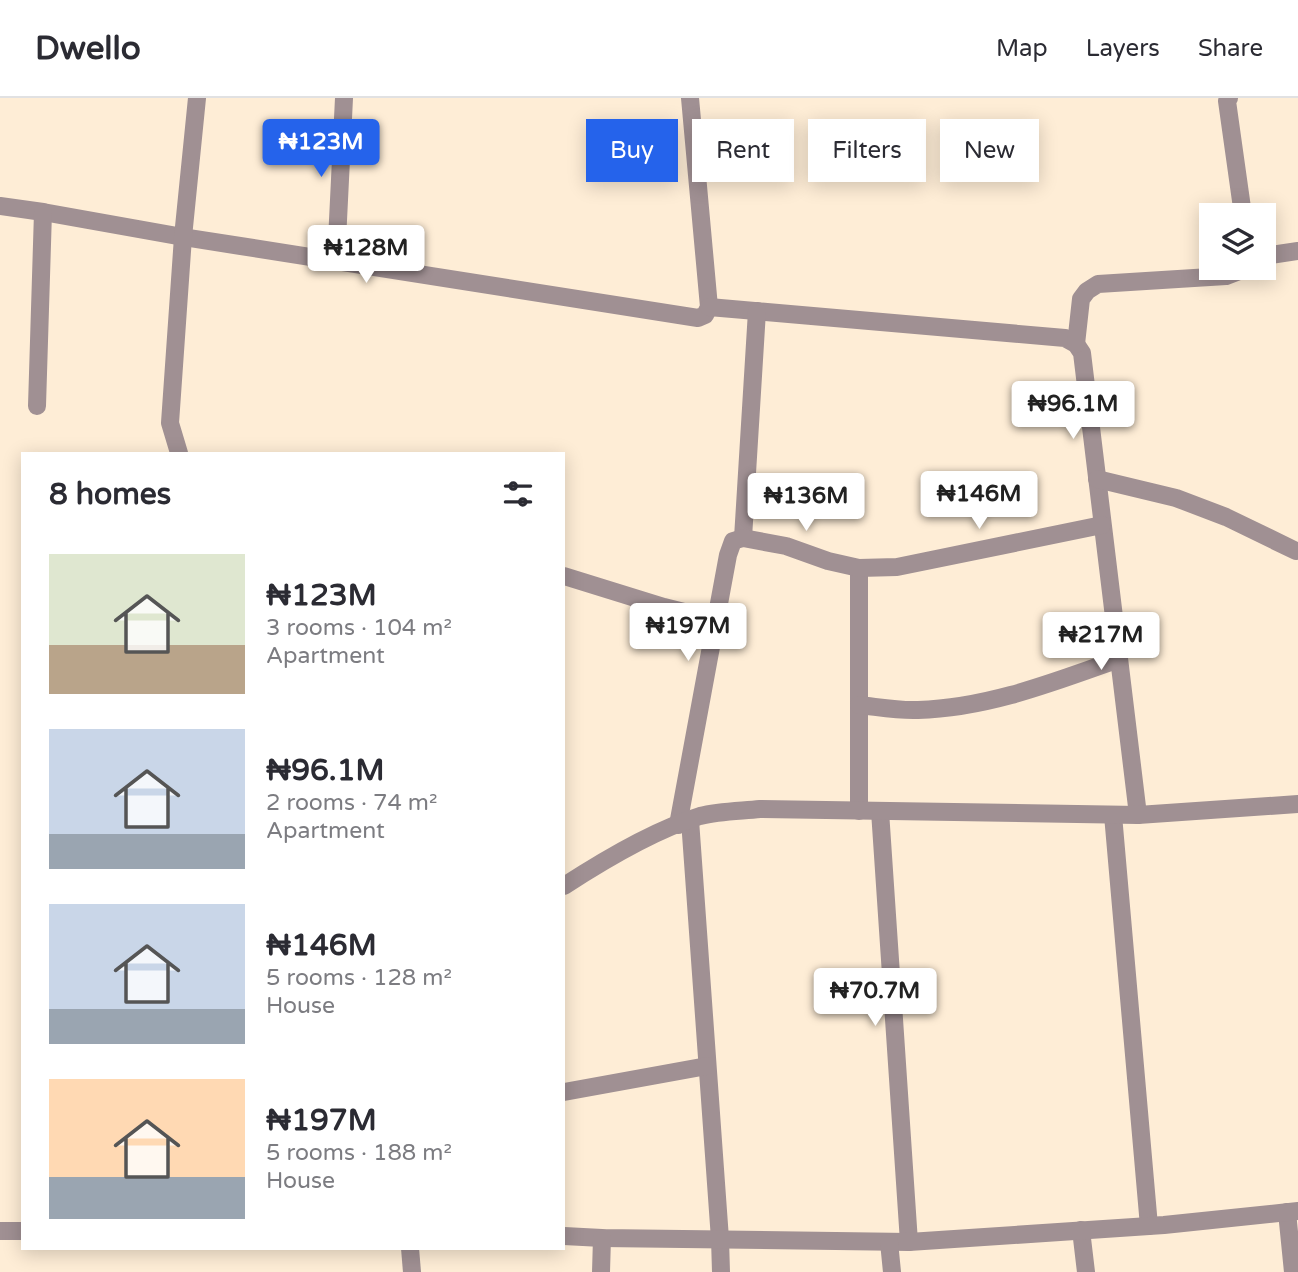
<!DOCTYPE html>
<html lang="en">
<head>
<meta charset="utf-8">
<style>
  body { margin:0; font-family:"Varela Round",sans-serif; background:#f7f7f7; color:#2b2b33; height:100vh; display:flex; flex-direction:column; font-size:26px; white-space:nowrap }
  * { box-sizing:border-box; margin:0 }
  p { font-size:23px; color:#7c7c81 }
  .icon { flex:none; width:38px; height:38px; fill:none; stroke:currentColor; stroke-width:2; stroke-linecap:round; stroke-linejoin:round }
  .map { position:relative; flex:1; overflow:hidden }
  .drawer { position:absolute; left:21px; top:354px; width:544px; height:798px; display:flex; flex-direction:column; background:#fff; border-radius:0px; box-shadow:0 4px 18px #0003 }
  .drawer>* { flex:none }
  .guide { position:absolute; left:586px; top:21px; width:606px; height:63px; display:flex; gap:14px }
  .controls { position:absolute; left:1199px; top:105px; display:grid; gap:14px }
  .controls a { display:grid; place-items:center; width:77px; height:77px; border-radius:0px; background:#fff; box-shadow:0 4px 18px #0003; font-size:35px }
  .price { position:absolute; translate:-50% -60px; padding:0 16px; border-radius:7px; background:#fff; color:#222; font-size:23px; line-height:46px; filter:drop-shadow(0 2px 4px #0008) }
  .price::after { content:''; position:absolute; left:50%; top:42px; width:21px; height:16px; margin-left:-10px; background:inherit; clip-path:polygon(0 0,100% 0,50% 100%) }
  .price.current { background:#2563eb; color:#fff }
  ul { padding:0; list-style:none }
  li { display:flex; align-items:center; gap:21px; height:175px; padding:0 28px }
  li span { display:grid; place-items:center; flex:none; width:196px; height:140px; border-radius:0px; color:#555 }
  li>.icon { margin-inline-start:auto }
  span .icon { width:84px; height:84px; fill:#fffc; stroke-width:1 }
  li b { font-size:30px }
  h2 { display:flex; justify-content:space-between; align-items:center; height:84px; padding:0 28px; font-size:30px }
  .chip { padding:0 24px; border-radius:0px; background:#fff; box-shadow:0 4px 18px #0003; font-size:24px; line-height:63px }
  .chip.current { background:#2563eb; color:#fff }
  header { display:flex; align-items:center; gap:42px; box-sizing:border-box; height:98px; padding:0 35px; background:#fff; border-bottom:2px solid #e1e1e2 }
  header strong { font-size:33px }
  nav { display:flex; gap:38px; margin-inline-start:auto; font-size:24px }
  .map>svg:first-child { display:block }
</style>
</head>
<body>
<header>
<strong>Dwello</strong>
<nav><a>Map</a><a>Layers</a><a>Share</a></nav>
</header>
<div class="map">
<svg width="1298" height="1174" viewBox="0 0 1298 1174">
  <rect width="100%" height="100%" fill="#feedd6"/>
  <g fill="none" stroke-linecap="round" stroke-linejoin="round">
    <g stroke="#a09093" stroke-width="18">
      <polyline points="1229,0 1227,3 1243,117"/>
      <polyline points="0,108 43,114 183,139 698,220 705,217 709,209 690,0"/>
      <polyline points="1264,158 1298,153"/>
      <polyline points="336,163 344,0"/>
      <polyline points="709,209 1065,240 1076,246 1082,255 1138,717"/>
      <polyline points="1076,246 1081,201 1087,193 1098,186 1226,178 1239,173 1243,170"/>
      <polyline points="37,308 43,114"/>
      <polyline points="179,355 170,325 183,139 197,0"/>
      <polyline points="1097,381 1176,400 1226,419 1296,453"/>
      <polyline points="743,440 757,213"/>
      <polyline points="859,470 859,713"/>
      <polyline points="564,478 664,509 716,522"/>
      <path d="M859,607C878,609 899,613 918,612C988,610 1054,584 1119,561"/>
      <polyline points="880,713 909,1144"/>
      <polyline points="1113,717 1149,1128"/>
      <polyline points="690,722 720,1141 721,1174"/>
      <polyline points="678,727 728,457 733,443 743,440 786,448 828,463 859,470 897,469 1102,427"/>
      <path d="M564,788C604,762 654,732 700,718C719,713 741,713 760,711L1138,717L1298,706"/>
      <polyline points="564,994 707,968"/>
      <polyline points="1287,1114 1293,1174"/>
      <polyline points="1081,1132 1086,1174"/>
      <polyline points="0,1133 23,1133"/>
      <polyline points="564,1138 602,1140 909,1144 1164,1127 1298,1113"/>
      <polyline points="889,1144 892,1174"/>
      <polyline points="410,1150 412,1174"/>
      <polyline points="601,1174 602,1140"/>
    </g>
  </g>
</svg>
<div class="controls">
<a><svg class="icon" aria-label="layers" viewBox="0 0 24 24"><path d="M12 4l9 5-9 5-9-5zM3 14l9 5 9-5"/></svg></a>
</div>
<b class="price current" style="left:321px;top:81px">₦123M</b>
<b class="price" style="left:366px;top:187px">₦128M</b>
<b class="price" style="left:1073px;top:343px">₦96.1M</b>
<b class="price" style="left:979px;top:433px">₦146M</b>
<b class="price" style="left:806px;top:435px">₦136M</b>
<b class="price" style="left:688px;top:565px">₦197M</b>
<b class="price" style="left:1101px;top:574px">₦217M</b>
<b class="price" style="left:875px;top:930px">₦70.7M</b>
<div class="guide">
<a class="chip current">Buy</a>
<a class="chip">Rent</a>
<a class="chip">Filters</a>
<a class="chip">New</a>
</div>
<section class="drawer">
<h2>8 homes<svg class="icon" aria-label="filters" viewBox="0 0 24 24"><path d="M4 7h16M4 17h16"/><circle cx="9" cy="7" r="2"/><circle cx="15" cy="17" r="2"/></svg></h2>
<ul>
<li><span style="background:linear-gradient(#dfe7d0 65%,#b9a48a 0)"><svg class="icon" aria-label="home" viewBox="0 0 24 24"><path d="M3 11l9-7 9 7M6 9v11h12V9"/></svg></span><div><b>₦123M</b><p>3 rooms · 104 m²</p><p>Apartment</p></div></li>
<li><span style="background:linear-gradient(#c9d6e8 75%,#9aa5b1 0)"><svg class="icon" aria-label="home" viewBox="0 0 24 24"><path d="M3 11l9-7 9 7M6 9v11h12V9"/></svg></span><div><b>₦96.1M</b><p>2 rooms · 74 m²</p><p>Apartment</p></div></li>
<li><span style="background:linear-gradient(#c9d6e8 75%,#9aa5b1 0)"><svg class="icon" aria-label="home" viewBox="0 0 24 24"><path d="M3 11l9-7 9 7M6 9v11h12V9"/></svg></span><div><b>₦146M</b><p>5 rooms · 128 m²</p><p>House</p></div></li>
<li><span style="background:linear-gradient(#ffd9b3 70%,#9aa5b1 0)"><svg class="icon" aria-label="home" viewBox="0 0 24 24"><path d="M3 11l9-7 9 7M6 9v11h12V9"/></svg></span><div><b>₦197M</b><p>5 rooms · 188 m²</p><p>House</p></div></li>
</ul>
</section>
</div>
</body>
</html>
